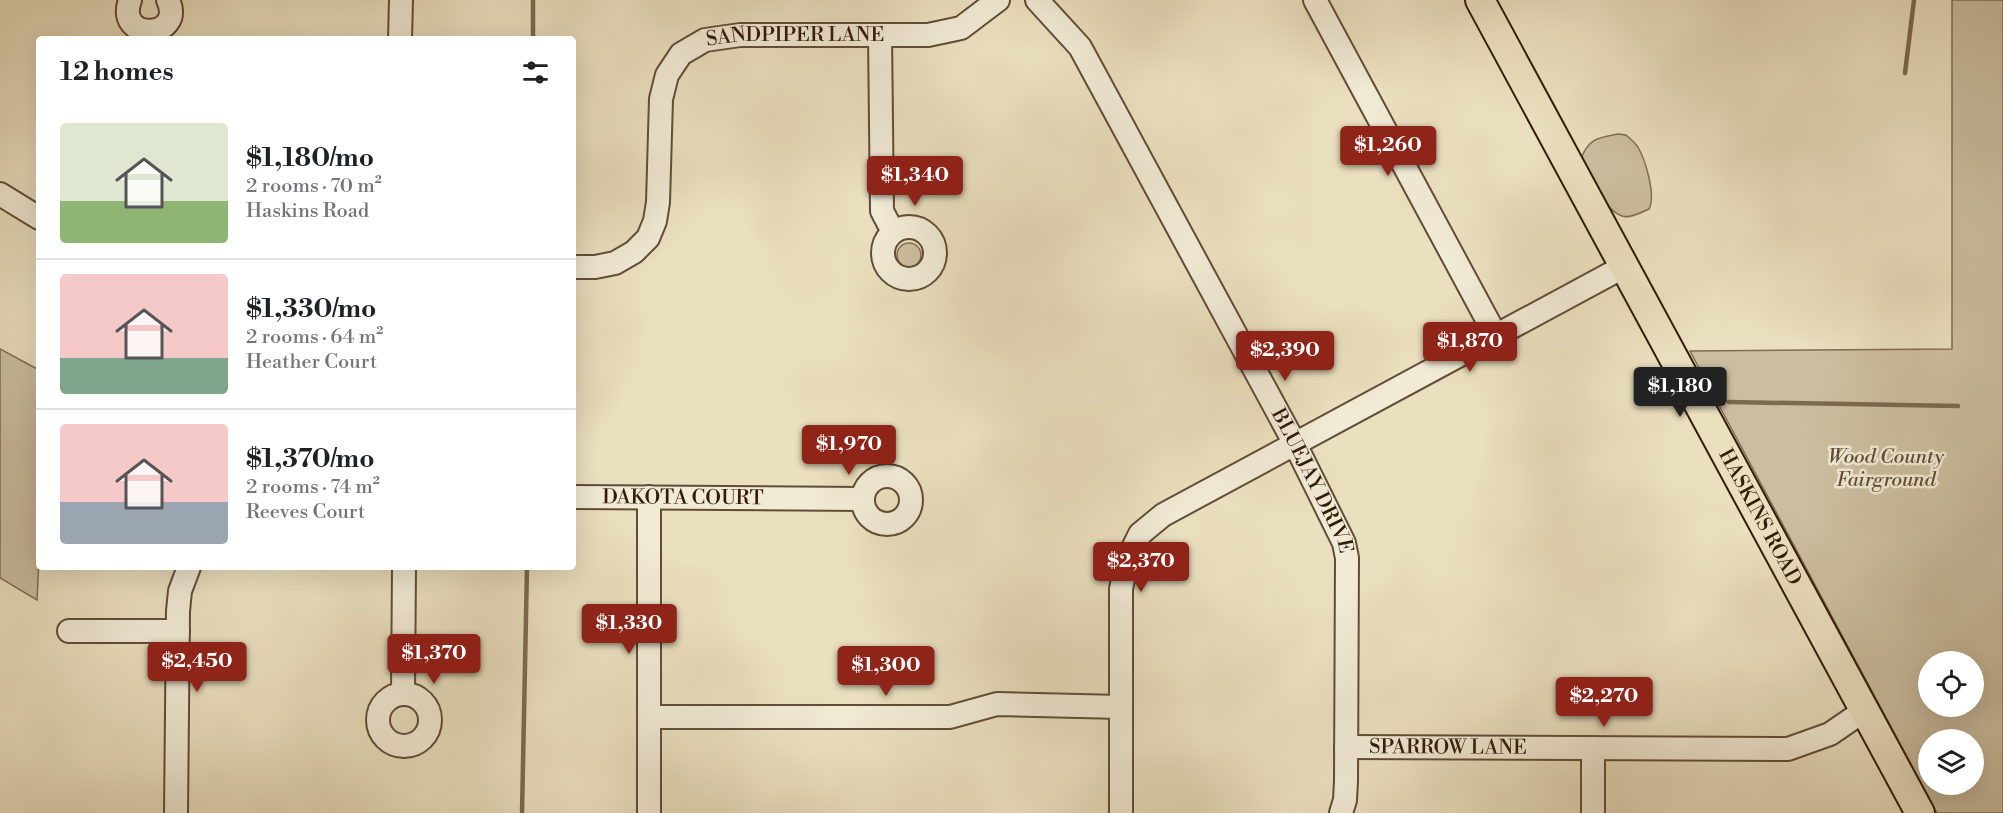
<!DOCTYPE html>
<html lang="en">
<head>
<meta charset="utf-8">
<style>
  body { margin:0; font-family:"Libre Bodoni",serif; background:#f2f2f2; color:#202124; height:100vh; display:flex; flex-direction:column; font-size:22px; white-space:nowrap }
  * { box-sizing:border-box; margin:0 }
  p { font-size:20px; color:#757577 }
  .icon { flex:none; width:33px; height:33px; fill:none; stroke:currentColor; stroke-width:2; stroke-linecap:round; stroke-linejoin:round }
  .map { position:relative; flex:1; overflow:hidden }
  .sheet { position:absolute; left:36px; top:36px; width:540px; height:534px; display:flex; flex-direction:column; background:#fff; border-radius:6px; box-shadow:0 6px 24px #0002 }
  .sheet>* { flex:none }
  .buttons { position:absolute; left:1918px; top:651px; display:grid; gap:12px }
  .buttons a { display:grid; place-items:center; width:66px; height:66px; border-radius:50%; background:#fff; box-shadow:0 6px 24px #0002; font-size:30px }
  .price { position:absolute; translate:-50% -51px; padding:0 14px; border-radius:6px; background:#8f2418; color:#fff; font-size:20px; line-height:39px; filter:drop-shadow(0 2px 3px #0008) }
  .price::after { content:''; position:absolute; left:50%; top:36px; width:18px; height:14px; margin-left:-9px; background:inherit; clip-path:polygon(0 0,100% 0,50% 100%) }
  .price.on { background:#222; color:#fff }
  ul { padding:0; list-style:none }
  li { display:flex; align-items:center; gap:18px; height:150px; padding:0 24px }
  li+li { border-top:2px solid #e0e0e0 }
  li span { display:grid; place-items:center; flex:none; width:168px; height:120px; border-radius:6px; color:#555 }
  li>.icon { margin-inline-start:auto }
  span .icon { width:72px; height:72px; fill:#fffc; stroke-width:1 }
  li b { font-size:26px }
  h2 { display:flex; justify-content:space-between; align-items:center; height:72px; padding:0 24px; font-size:26px }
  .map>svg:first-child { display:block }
</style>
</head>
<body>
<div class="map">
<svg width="2003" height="813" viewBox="0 0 2003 813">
  <rect width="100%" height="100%" fill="#eadfbf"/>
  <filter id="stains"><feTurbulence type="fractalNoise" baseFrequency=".00333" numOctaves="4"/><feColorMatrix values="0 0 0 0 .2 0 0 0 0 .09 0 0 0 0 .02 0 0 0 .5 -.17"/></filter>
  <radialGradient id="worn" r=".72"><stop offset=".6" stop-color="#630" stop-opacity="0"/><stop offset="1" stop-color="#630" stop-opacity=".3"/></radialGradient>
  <g fill="#cbbea0" stroke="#7f6d55" stroke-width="1.5" fill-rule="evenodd">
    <path d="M1952,0H2003V813H1937L1690,351L1952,349ZM1929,662H1974V706H1929ZM1929,740H1974V784H1929Z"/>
    <path d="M1618,134L1626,135C1631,139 1636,143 1639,149C1646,162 1656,196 1649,209C1642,212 1630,219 1622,216C1603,210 1590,175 1581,158C1590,138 1597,138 1618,134Z"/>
    <circle cx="909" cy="255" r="12"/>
    <polygon points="0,349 39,370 39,559 37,600 0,578"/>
  </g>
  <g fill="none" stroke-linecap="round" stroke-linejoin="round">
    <g stroke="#7c6951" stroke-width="4.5">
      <polyline points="533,39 533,0"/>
      <polyline points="1905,73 1914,0"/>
      <polyline points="1729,402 1958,406"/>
      <polyline points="522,813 527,567"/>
    </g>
    <defs>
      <g id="minor">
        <path d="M130,0C115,43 186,39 168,0"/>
        <path id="s1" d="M1037,0L1080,47L1295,444L1344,543L1347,558L1346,781L1345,800L1341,813"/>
        <polyline points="1315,0 1496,336"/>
        <polyline points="880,35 882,211 893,232"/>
        <polyline points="400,39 401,0"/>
        <polyline points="0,194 39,218"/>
        <circle cx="909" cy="253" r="26"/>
        <path id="s2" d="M573,267H595L615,263L634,252L648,238L655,221L658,202L661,99L667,75L681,54L705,40L740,35H928L961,28L998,0"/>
        <circle cx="887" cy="500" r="24"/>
        <path id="s3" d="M573,497L863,499"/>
        <polyline points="69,631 178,631"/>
        <circle cx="404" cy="720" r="26"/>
        <polyline points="403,694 404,567"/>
        <polyline points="649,717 950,717 997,704 1121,707"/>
        <path id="s4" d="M1346,747L1788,749L1830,734L1865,710"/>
        <polyline points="1593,748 1593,813"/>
        <polyline points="176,813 178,611 180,591 189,567"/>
        <polyline points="649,813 649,497"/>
        <polyline points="1121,813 1121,589 1127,560 1140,534 1163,515 1625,266"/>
      </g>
      <g id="major">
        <path id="s5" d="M1480,0L1920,813"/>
      </g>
    </defs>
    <use href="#minor" stroke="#614d37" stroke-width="26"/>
    <use href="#major" stroke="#331c0a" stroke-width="32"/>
    <use href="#minor" stroke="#f1ead5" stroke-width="22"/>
    <use href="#major" stroke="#eadfbf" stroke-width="28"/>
  </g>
  <g text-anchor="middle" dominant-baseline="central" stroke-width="5" stroke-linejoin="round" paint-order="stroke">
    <g font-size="20" fill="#331c0a" stroke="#f1ead5">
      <text stroke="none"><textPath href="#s2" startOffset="393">SANDPIPER LANE</textPath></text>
      <text stroke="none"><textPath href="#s1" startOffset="556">BLUEJAY DRIVE</textPath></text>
      <text stroke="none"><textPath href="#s3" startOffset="110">DAKOTA COURT</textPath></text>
      <text stroke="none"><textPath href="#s5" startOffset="588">HASKINS ROAD</textPath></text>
      <text stroke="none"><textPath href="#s4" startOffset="102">SPARROW LANE</textPath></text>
    </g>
    <g font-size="20" font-style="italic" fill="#614d37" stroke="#f1ead5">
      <text x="1886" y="457">Wood County<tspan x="1886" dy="23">Fairground</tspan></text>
    </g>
  </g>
  <rect width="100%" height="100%" filter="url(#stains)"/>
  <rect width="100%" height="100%" fill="url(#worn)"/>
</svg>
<div class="buttons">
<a><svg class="icon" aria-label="locate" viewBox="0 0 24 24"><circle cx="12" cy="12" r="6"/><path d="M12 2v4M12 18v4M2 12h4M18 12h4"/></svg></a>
<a><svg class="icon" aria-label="layers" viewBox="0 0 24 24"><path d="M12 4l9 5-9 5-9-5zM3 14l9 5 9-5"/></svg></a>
</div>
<b class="price" style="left:1388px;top:177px">$1,260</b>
<b class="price" style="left:915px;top:207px">$1,340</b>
<b class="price" style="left:1470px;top:373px">$1,870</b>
<b class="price" style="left:1285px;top:382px">$2,390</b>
<b class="price on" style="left:1680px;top:418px">$1,180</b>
<b class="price" style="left:849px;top:476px">$1,970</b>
<b class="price" style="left:1141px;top:593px">$2,370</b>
<b class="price" style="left:629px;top:655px">$1,330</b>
<b class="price" style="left:434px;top:685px">$1,370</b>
<b class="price" style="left:197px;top:693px">$2,450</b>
<b class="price" style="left:886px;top:697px">$1,300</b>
<b class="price" style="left:1604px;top:728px">$2,270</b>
<section class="sheet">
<h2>12 homes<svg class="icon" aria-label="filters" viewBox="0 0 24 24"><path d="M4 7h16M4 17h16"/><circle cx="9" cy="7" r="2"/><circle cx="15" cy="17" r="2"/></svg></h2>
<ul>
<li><span style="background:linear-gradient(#dfe7d0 65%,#8fb573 0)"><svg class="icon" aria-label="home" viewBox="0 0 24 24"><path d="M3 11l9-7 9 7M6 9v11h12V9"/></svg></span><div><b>$1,180/mo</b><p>2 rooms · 70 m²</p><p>Haskins Road</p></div></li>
<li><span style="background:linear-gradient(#f6c9c9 70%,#7fa58c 0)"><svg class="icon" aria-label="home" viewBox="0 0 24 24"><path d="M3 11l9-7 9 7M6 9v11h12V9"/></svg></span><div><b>$1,330/mo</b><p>2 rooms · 64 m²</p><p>Heather Court</p></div></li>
<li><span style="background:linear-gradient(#f6c9c9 65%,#9aa5b1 0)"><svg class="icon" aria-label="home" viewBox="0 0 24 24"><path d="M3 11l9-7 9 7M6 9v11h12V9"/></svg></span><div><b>$1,370/mo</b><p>2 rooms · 74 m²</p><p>Reeves Court</p></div></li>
</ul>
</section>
</div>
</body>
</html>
